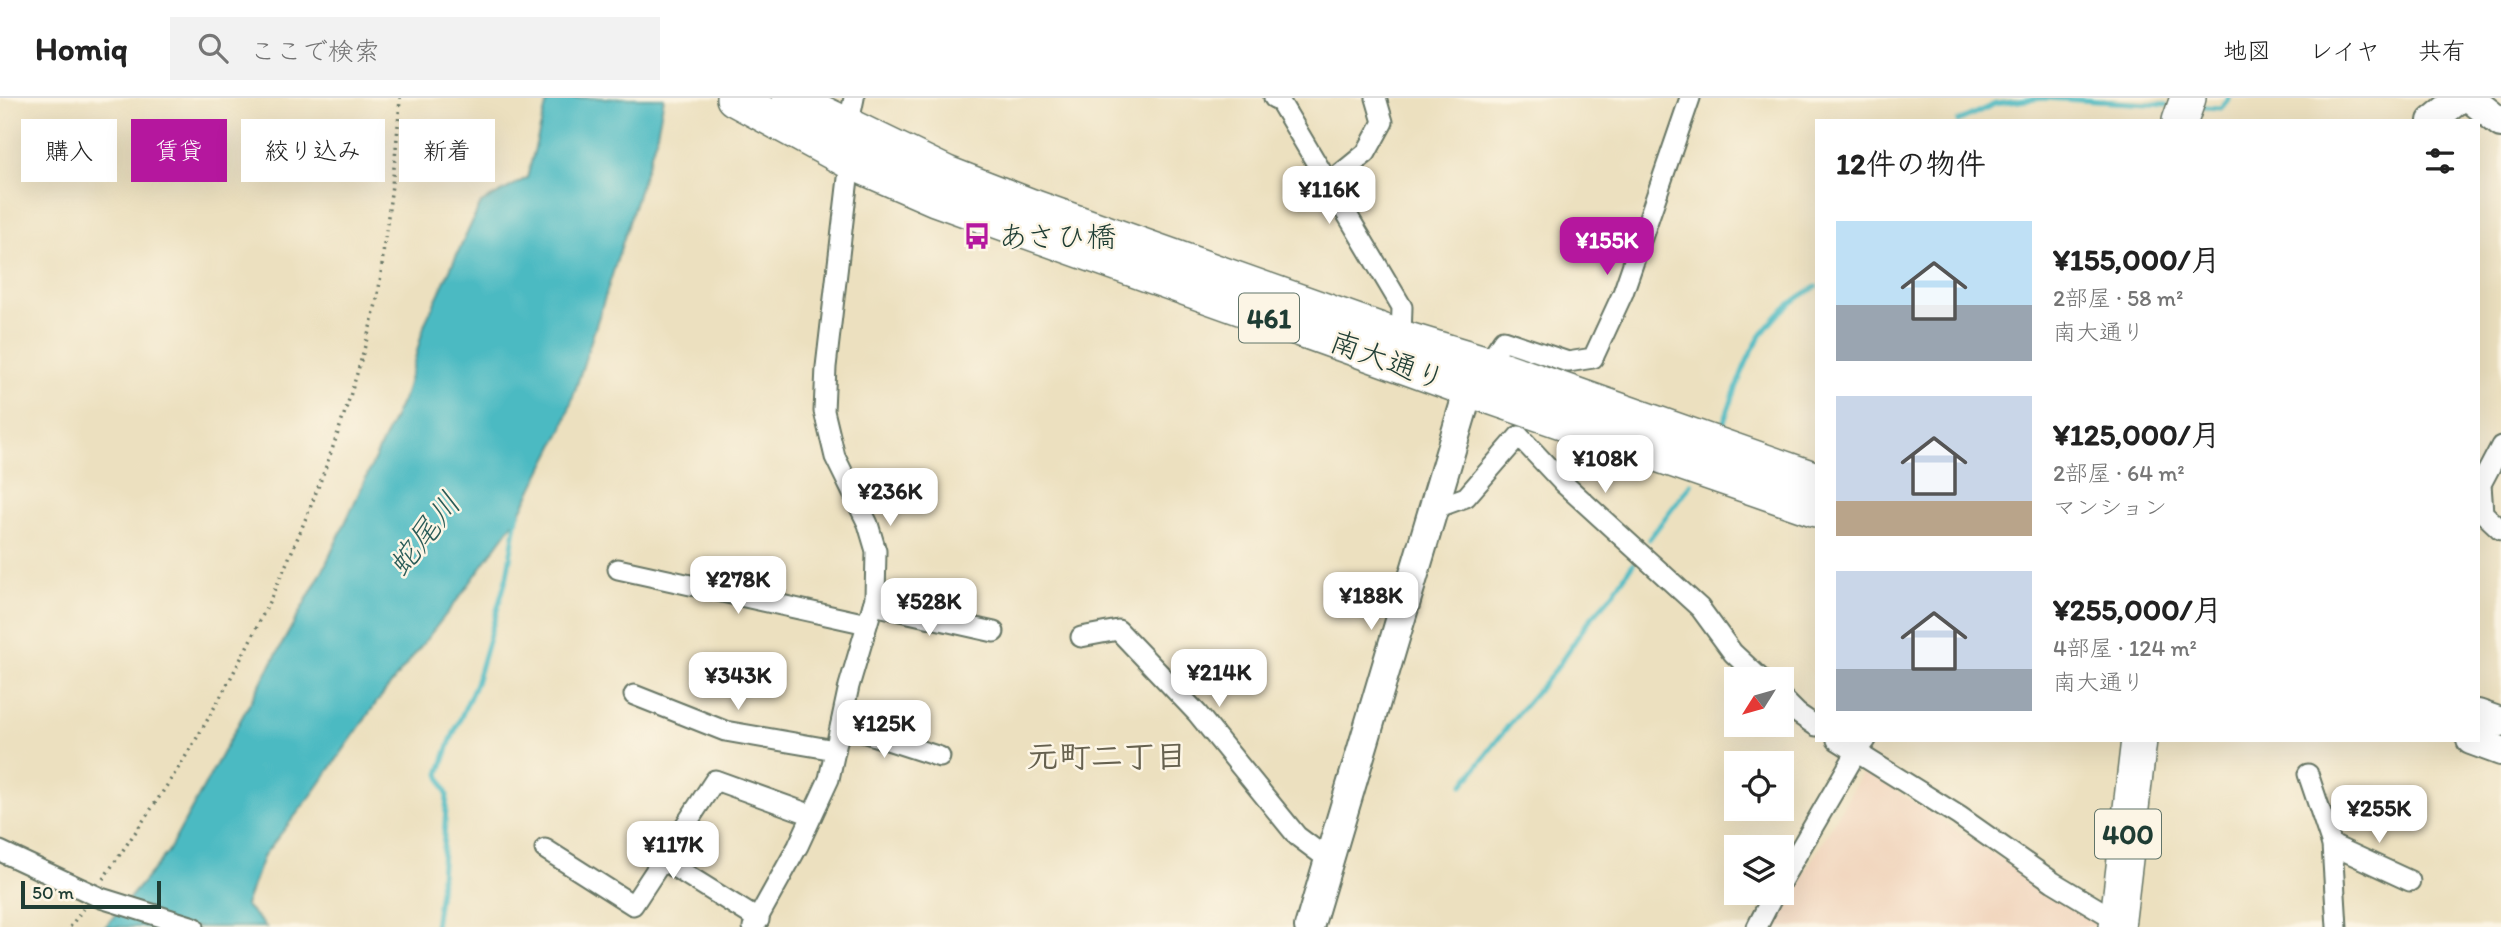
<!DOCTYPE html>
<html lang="ja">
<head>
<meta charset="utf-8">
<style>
  body { margin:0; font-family:Itim,"Klee One",sans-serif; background:#f2f2f2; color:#222; height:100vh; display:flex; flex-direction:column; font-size:26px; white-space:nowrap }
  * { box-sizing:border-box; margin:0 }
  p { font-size:23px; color:#767676 }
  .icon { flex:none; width:38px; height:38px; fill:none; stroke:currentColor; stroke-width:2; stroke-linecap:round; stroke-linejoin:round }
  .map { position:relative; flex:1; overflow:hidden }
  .drawer { position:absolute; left:1815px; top:21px; width:665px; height:623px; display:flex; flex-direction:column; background:#fff; border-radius:0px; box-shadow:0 7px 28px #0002 }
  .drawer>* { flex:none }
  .top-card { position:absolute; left:21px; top:21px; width:665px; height:63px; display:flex; gap:14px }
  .needle { width:46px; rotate:233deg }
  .buttons { position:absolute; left:1724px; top:569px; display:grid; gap:14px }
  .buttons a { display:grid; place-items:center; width:70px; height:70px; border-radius:0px; background:#fff; box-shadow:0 7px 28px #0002; font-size:35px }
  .scale { position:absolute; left:21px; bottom:18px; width:140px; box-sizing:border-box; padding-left:7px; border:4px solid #1f3d34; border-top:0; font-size:19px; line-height:24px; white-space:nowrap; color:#1f3d34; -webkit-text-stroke:5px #fcf5e5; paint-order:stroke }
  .price { position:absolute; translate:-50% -60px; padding:0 16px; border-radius:14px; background:#fff; color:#222; font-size:23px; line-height:46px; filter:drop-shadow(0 2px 4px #0008) }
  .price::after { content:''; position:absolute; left:50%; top:42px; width:21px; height:16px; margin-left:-10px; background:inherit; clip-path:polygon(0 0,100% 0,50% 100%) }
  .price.selected { background:#b5179e; color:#fff }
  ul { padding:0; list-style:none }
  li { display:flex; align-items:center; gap:21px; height:175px; padding:0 21px }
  li span { display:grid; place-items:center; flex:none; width:196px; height:140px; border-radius:0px; color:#555 }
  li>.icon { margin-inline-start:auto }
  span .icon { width:84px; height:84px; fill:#fffc; stroke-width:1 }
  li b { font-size:30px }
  h2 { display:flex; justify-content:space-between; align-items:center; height:84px; padding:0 21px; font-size:30px }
  .pill { padding:0 24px; border-radius:0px; background:#fff; box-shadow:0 7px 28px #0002; font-size:24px; line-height:63px }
  .pill.selected { background:#b5179e; color:#fff }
  header { display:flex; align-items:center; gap:42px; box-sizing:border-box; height:98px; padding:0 35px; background:#fff; border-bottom:2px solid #e0e0e0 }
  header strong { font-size:33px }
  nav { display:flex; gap:38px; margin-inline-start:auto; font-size:24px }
  .search { width:490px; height:63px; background:#f2f2f2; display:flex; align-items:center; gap:18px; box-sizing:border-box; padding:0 24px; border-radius:0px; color:#767676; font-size:26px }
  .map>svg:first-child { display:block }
</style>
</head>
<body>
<header>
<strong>Homiq</strong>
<div class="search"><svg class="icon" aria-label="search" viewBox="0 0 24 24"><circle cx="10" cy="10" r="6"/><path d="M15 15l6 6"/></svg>ここで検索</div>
<nav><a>地図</a><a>レイヤ</a><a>共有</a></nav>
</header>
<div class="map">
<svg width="2501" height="829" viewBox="0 0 2501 829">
  <rect width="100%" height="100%" fill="#fcf5e5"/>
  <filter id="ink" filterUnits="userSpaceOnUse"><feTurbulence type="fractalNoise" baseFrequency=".0143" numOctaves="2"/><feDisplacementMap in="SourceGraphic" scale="14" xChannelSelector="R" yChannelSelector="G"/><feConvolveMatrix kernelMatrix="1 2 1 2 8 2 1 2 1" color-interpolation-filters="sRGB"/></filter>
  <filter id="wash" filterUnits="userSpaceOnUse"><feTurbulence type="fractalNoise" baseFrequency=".00686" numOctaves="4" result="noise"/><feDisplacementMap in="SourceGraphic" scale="28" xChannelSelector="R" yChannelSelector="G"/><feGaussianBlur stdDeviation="1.57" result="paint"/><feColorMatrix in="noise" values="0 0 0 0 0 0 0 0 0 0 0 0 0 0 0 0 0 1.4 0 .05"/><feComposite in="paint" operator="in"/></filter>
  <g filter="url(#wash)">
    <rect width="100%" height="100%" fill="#ece0bf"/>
    <polygon fill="#f1d5bd" points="1864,672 2098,825 2098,829 1773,829"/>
    <polygon fill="#4bbac2" stroke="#357c7b" stroke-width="2" points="548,0 664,0 656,40 563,330 519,417 462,496 377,604 314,694 264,757 245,807 266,829 105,829 168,754 325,468 405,296 425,225 481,105 527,80"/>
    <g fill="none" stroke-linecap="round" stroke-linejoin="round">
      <g stroke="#4bbac2" stroke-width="5">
        <polyline points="2204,9 2221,10 2229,0"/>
        <polyline points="1958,23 1995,6 2044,0 2166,7"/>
        <path d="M1722,329C1745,268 1754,222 1816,189"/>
        <polyline points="1649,441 1691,386"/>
        <polyline points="1463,687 1515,619 1556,571 1587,525 1611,498 1633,466"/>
        <polyline points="435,829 440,792 447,697 439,676 450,644 476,585 507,478 518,413"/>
      </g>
    </g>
  </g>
  <g filter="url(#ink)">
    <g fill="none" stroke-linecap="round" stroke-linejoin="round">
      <defs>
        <g id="street">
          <polyline points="1274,0 1279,2 1402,209 1401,240"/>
          <polyline points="1328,86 1366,55 1383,24 1376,0"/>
          <polyline points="1487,266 1503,242 1568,264 1593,260 1623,195 1690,0"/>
          <polyline points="2501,348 2481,386 2483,415 2501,432"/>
          <polyline points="1433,411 1466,399 1519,338 1563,385 1700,510 1733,555 1761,581"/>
          <polyline points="618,471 867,526"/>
          <polyline points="873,507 994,534"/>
          <polyline points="1081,539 1118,532 1197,615 1297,738 1329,762"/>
          <polyline points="634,597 725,633 835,652"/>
          <polyline points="1782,600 1797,615 1816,628"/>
          <polyline points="841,627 940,659"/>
          <polyline points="1837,642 1959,718 2053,784 2118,823"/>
          <polyline points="2308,676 2332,747 2337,829"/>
          <polyline points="2332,747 2410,783"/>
          <polyline points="545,751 633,807 715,682 812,717"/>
          <polyline points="0,753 101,800 194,829"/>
          <polyline points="663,762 759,822"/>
          <polyline points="1782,782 1856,655 1866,642"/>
          <polyline points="753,829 798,748 829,681 849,588 875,500 876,453 868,426 835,359 824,313 826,269 850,63 848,29 854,0"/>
          <polyline points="1757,829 1775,794"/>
        </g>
        <g id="secondary">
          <polyline points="2470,0 2501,25"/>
          <polyline points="2432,23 2460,0"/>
          <polyline points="2478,616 2501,624"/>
          <polyline points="2471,642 2501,653"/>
          <polyline points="1309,829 1469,291 1481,274"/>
        </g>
        <g id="highway">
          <polyline points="734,0 850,63 935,100 1469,291 1816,411"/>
          <polyline points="790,0 947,76 1032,109 1401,240 1487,266 1816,382"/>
          <polyline points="2180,23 2188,0"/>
          <polyline points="2117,829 2139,642"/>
        </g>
      </defs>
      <use href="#street" stroke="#677665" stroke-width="23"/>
      <use href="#secondary" stroke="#677665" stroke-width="32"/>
      <use href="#highway" stroke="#677665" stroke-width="38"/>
      <g stroke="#677665" stroke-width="3.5" stroke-dasharray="2 5" stroke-linecap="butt">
        <path d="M103,781C138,730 174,680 205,626C279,498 339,354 375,210C380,190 382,168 384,147C391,98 397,50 400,0"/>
        <polyline points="70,829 83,811"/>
      </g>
      <use href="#street" stroke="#fff" stroke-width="19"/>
      <use href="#secondary" stroke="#fff" stroke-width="28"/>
      <use href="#highway" stroke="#fff" stroke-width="35"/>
    </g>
  </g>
  <defs>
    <symbol id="bus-bare" viewBox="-9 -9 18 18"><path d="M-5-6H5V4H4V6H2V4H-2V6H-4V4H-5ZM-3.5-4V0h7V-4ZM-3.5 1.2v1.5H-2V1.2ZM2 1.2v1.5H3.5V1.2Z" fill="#b5179e" stroke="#fcf5e5" stroke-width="2.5" paint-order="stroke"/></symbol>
  </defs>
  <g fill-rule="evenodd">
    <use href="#bus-bare" x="958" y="119" width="38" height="38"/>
  </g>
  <g text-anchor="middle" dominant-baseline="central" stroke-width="5" stroke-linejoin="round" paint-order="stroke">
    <g fill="#fcf5e5" stroke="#617469" stroke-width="2">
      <rect x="1239" y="195.5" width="60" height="49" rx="5"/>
      <rect x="2095" y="711.5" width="66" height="49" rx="5"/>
    </g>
    <g font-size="28" font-weight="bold" fill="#1f3d34">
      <text x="1269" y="220">461</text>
      <text x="2128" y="736">400</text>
    </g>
    <g font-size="30" fill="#1f3d34" stroke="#fcf5e5" text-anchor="start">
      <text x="998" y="138">あさひ橋</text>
    </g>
    <g font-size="30" fill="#1f3d34" stroke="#fcf5e5">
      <text transform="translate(1388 262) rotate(20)">南大通り</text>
    </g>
    <g font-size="32" font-style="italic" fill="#2a5c58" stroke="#fcf5e5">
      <text transform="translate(424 436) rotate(-52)">蛇尾川</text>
    </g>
    <g font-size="32" font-weight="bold" fill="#66614f" stroke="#fcf5e5">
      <text x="1107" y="658">元町二丁目</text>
    </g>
  </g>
</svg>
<div class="buttons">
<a><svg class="needle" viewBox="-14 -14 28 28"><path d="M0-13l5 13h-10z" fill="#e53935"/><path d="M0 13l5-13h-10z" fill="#767676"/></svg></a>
<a><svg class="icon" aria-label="locate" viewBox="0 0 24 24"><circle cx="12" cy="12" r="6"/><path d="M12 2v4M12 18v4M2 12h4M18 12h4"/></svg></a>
<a><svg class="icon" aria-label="layers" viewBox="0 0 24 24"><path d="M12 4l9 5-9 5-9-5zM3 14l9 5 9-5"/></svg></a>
</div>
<div class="scale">50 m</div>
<b class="price" style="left:1329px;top:128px">¥116K</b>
<b class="price selected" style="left:1607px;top:179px">¥155K</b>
<b class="price" style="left:1605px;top:397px">¥108K</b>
<b class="price" style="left:890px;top:430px">¥236K</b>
<b class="price" style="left:738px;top:518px">¥278K</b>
<b class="price" style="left:1371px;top:534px">¥188K</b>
<b class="price" style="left:929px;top:540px">¥528K</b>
<b class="price" style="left:1219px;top:611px">¥214K</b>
<b class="price" style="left:738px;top:614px">¥343K</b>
<b class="price" style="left:884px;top:662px">¥125K</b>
<b class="price" style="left:2379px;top:747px">¥255K</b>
<b class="price" style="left:673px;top:783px">¥117K</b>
<div class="top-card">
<a class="pill">購入</a>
<a class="pill selected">賃貸</a>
<a class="pill">絞り込み</a>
<a class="pill">新着</a>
</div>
<section class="drawer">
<h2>12件の物件<svg class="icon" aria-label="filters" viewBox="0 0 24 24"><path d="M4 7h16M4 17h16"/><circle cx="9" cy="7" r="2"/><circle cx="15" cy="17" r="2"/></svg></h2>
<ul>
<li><span style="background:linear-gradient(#bfe0f5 60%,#9aa5b1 0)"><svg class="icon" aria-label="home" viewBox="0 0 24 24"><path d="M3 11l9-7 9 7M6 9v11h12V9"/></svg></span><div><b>¥155,000/月</b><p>2部屋 · 58 m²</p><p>南大通り</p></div></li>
<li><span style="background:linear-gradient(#c9d6e8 75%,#b9a48a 0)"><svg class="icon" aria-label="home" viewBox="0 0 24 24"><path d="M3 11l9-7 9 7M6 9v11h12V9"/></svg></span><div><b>¥125,000/月</b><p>2部屋 · 64 m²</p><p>マンション</p></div></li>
<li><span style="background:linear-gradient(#c9d6e8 70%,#9aa5b1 0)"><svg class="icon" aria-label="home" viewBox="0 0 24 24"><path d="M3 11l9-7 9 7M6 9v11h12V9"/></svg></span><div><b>¥255,000/月</b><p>4部屋 · 124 m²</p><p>南大通り</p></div></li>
</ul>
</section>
</div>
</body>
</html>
